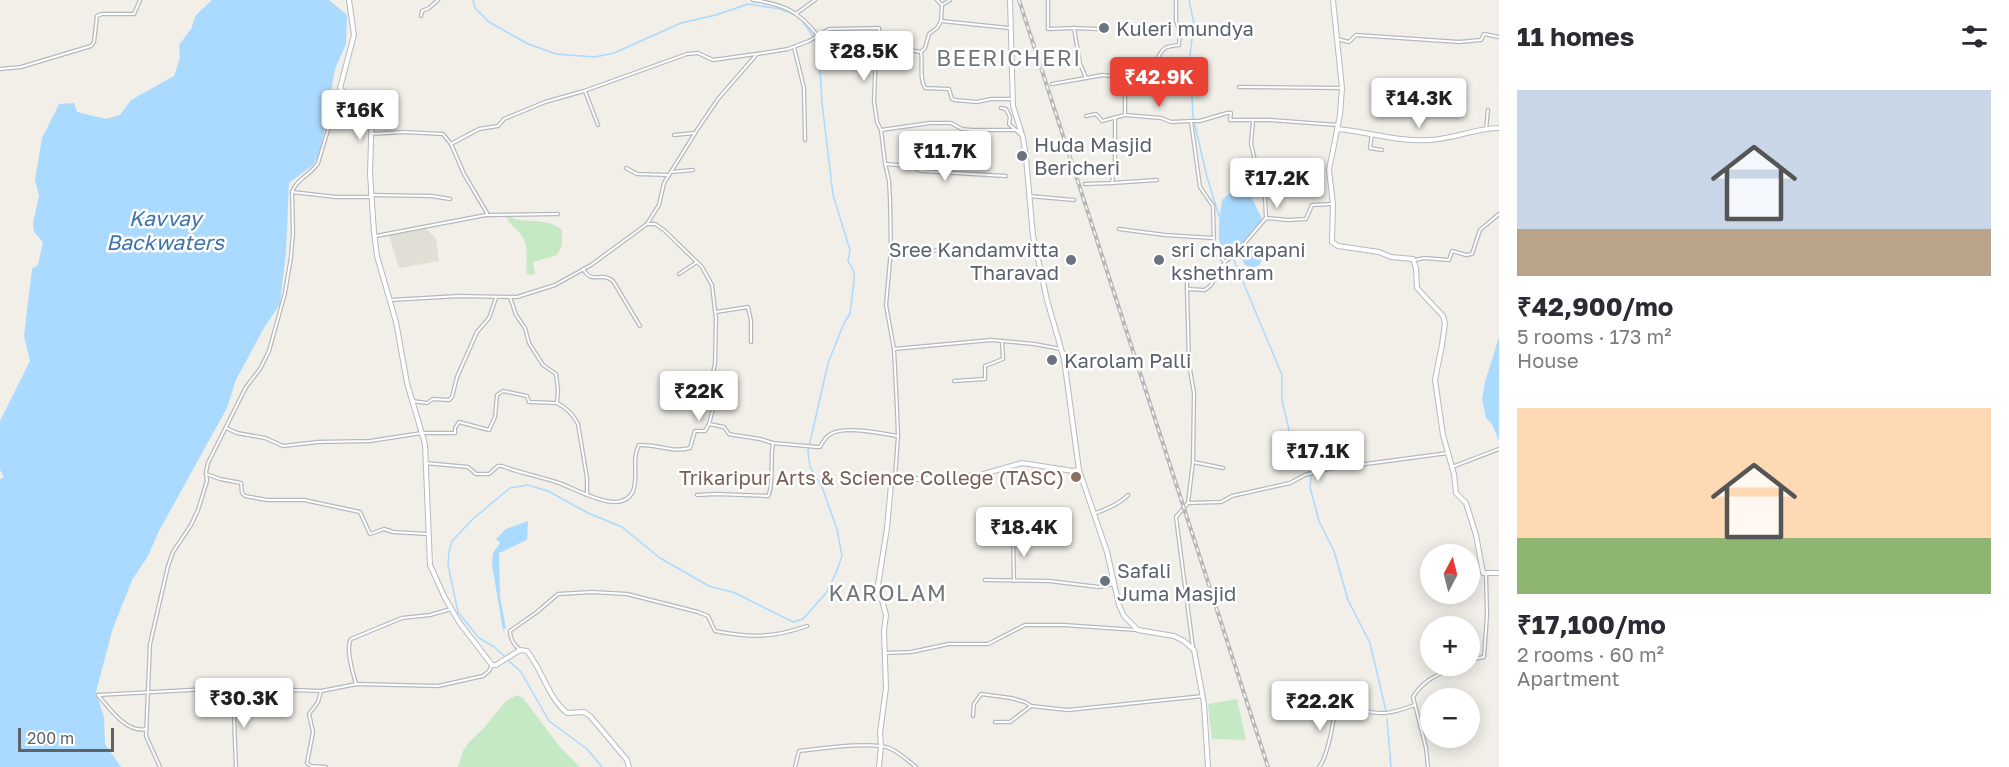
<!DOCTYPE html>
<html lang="en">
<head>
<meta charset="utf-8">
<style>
  body { margin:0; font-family:"Golos Text",sans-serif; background:#f7f7f7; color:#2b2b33; height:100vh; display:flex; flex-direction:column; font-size:22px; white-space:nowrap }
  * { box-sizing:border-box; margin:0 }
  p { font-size:20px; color:#7c7c81 }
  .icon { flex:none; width:33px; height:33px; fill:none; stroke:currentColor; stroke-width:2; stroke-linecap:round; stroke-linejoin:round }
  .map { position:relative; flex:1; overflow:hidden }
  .details { display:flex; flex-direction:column; background:#fff; width:510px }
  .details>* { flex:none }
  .needle { width:39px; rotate:7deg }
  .controls { position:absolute; left:1420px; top:544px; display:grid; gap:12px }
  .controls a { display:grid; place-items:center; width:60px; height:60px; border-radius:50%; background:#fff; box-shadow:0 3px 15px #0003; font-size:30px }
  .scale { position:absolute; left:18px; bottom:15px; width:96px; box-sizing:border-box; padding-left:6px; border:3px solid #5f6368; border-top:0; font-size:16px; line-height:21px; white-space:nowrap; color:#5f6368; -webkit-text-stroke:4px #fff; paint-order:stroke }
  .price { position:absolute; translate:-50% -51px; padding:0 14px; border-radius:6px; background:#fff; color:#222; font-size:20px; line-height:39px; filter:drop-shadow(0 2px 3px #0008) }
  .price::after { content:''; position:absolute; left:50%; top:36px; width:18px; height:14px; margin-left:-9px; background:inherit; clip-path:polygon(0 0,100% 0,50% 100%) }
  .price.on { background:#ea4335; color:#fff }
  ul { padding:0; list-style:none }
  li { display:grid; align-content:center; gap:12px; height:318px; padding:0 18px }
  li span { display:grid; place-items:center; height:186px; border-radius:0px; color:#555 }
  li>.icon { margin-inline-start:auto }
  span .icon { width:108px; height:108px; fill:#fffc; stroke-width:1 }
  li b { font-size:26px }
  h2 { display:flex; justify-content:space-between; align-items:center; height:72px; padding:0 18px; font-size:26px }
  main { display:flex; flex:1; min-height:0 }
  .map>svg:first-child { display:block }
</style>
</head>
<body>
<main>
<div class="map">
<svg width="1499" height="767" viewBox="0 0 1499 767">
  <rect width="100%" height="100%" fill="#f1efe8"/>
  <polygon fill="#e1ded6" points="426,229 436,238 439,261 399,268 389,235"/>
  <g fill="#c5e8c5">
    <path d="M511,215L514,219C529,222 550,219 562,230V245L557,255L533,262L535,273L533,275L527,274C525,264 529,251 524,240C520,230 511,227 506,217Z"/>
    <polygon points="517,695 523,698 560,747 580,767 458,767 463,751 470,741 483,729 506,701"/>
    <polygon points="1237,699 1246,740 1212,739 1208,704"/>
  </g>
  <g fill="#aadaff">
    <polygon points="212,0 329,0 347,15 346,44 335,69 320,154 313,165 289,183 286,252 280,304 264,328 236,380 227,408 159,531 148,556 132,580 112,631 96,692 104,717 105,744 121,767 0,767 0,479 3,478 3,475 0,470 0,421 30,361 24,336 32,269 38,265 43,242 34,232 33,223 39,196 35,180 42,138 59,104 74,103 77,112 106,119 120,115 131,100 174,76 180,58 179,45 191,29 196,15"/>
    <path d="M1230,193L1251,196L1262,219L1257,228L1230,255L1222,251C1216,235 1220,216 1222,200Z"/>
    <polygon points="1252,243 1260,245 1264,250 1260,265 1252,268 1245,265 1239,252 1245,246"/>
    <polygon points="1499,337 1499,441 1492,424 1486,418 1482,399 1485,382"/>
    <polygon points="528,521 527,540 499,553 500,597 506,628 503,630 492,565 493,553 500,543 496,539 506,529"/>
  </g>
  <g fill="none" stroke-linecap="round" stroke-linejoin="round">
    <g stroke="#aadaff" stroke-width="1.5">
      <polyline points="473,0 475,8 489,22 528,44 556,54 595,57 614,53 681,23 716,15 748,4 780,9 798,16"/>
      <polyline points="1189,0 1194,24 1190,55 1193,117 1207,177 1220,219"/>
      <polyline points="801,19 812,35"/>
      <polyline points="1233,258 1282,375 1282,400 1289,430 1309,472"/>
      <polyline points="1311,477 1310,487 1319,521 1334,551 1348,600 1370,643 1386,711"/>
      <polyline points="504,656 493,646 479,638 458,612 448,565 449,551 452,541 474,518 510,488 528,485 548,491 588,513 622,527 660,558 709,586 735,593 793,622 803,619 826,593 836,573 842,556 837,529 822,487 810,467 808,451 828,363 844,323 850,314 854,281 854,272 848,261 850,250 833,195 822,103 819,56 815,40"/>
      <polyline points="508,660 521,672 549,721 587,749 602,767"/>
      <polyline points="1387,719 1391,767"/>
    </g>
    <defs>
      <g id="street">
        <path d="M753,0C783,4 799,11 818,36"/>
        <polyline points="1048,0 1048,29 1074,28 1080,64 1086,78 1103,75 1120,77 1125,92 1125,115 1161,118 1171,122 1191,121 1200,187 1213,206 1214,245 1218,255 1225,262"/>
        <polyline points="942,5 950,0"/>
        <polyline points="797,13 815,0"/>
        <polyline points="421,16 422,11 429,8 438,0"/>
        <polyline points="941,21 1009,28"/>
        <polyline points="1074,28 1097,29"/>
        <polyline points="1337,39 1349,42 1356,35 1459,42 1481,40 1484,34 1499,37"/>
        <polyline points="878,46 893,47 921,52 925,48 929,34 937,28 941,21 942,5 937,0"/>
        <polyline points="794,47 804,88 805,140"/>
        <path d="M921,52C923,64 919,78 925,88L949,89L952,99L955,100L977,102L991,99H1012"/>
        <polyline points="0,69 21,67 91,46 94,42 97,16 102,14 134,14 140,0"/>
        <path d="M1120,77L1121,64L1124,62L1153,65C1164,50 1159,47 1179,45L1180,32L1176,21V0"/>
        <polyline points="1052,84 1086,78"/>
        <polyline points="1239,87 1342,88"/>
        <polyline points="585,91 598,125"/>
        <polyline points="1001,108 1006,109 1010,117 1009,124 1020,134"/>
        <polyline points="1086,116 1096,114 1102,121 1125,115"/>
        <polyline points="1253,120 1251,144 1257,169 1263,173 1264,177 1266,218"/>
        <polyline points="1191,121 1200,121 1227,113 1231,113 1230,120 1269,120 1338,125"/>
        <polyline points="1486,129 1488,110"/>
        <polyline points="371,134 404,132 443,134 451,144 479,129 498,126 504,119 545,102 584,91 687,54 698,53 713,60 756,54"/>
        <polyline points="1372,134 1370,148 1382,150"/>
        <polyline points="674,135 695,133"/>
        <polyline points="885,164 910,166 921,171 1006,176"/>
        <polyline points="626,168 637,174 669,175"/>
        <polyline points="671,172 693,170"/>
        <polyline points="1112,183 1157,180"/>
        <polyline points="1085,184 1112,183 1115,162 1115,118"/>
        <path d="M292,192C297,178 311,175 318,163L340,90"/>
        <polyline points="370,195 432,196 450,199"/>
        <polyline points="1029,196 1074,200"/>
        <polyline points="486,215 558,214"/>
        <path d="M647,224H655L664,230L702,267L712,285L716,319L715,364L712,377L714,405L709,424L724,427L729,434L734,435L760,439L773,443L817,447H820C822,443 825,438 829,435C842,425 881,433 897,436"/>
        <polyline points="1119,229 1165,235 1213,238"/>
        <polyline points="376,236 486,215 487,213 464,174 451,144"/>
        <polyline points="890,253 925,252 946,249"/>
        <polyline points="1415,260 1424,258 1449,260 1452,251 1466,255 1472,254 1480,230 1499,214"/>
        <path d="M583,269C592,285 601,271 613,281L640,326"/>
        <polyline points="679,274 697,262"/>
        <polyline points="1187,279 1187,289"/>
        <polyline points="390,300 459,296 517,297 555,285 591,265 647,224 659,205 664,183 697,130 718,99 757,54 788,49 809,41 829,29 879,28 880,41 876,50 874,101 877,122 881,130"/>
        <polyline points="716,312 748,307 751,321 751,342"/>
        <polyline points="894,349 991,340 1034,344 1061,349"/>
        <polyline points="954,381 985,379 985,366 1003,359 1002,341"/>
        <polyline points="412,401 427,403 433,399 449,400 452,397 457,377 477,332 489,318 496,298"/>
        <path d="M557,403C567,408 573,414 578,424L587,478V495"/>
        <polyline points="226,428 237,433 265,438 283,446 318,442 370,441 422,433 455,433 455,428 459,422 489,430 495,417 497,395 503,391 527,396 529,402 557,403 558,390 556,374 543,365 529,343 525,328 516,315 510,297"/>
        <polyline points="1193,462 1223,468"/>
        <path d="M425,463L468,467L476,474H489L498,466H502C520,473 538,476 556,482C574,487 621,518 633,491C639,477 631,458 639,445C656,444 673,453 690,448L695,431H705L709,424"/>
        <polyline points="1452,467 1499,449"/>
        <polyline points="206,474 220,479 241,483 242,493 245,496 267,500 304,500 360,512 370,534 384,529 393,532 428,534"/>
        <polyline points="895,478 898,436 897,409 894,349 886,305 891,249 890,199 889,181 885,163 881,130 930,123 951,123 962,129 972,130 1020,130"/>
        <path d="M697,495L716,494L768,496C774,486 770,458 773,443"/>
        <polyline points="1188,503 1221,502 1232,496 1290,483 1305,475 1328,469 1448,453"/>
        <path d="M1093,511L1096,513C1107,509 1120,504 1128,495"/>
        <polyline points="1013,535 1014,581"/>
        <polyline points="985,580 1049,581 1099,587 1114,584"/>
        <polyline points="1193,648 1176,517 1188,503 1193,462 1194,393 1189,364 1187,289 1205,290 1211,285 1225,262 1238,251 1266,218 1288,220 1306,219 1312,205 1333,204"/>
        <path d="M520,650C514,645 510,639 510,631L537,612L558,594L592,592L627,594L698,612L708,616L715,631C750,638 773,638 807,626"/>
        <polyline points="884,653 911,652 949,644 988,644 1025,625 1064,625 1136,630"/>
        <polyline points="1470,660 1484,657 1487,615 1486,574"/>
        <path d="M356,684C353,673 345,648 351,639L402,618L430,615L451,609"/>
        <path d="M1329,684V698H1351L1357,708C1380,717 1393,713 1415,705"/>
        <polyline points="321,691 318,702 309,714 313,732 307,763 311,766 326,767"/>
        <polyline points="233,692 236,767"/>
        <polyline points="98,695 208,689 222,692 294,690 321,691 357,684 438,686 483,676 489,671 492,665"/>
        <path d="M98,695C109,708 127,734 146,729"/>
        <polyline points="973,716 974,704 981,694 1011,698 1025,702 1031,706 1068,710 1203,696"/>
        <polyline points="995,722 1010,722 1031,706"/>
        <polyline points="160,767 146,736 150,644 168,566 173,552 191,525 198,510 207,481 206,472 208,463 246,387 260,369 269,351 285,293 291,257 293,233 292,192 336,197 370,197"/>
        <path d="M795,767L799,751C818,749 872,741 889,748C899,752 907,760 916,767"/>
        <path d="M1319,767C1328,756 1336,714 1335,699"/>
        <path d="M1428,767L1426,748L1413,697C1423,680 1438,675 1455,666"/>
      </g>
      <g id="secondary">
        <path d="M349,0L354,35L340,88C344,96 357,96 366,99L372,107L370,174L374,232L377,256L396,322L407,383L425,444L430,565L445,598L459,622L492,665H496L520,650L527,651C543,671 547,696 567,713L584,712L590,716L627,760L629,767"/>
        <polyline points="1010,0 1013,106 1023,138 1026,158 1033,236 1047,300 1064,359 1079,470 1107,552 1119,605 1124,616 1138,630 1174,636 1184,641 1194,650 1204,704 1208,767"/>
        <polyline points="1333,0 1342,88 1340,115 1329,170 1333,204 1332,242 1338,246 1379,252 1391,257 1413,259 1416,268 1417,288 1443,316 1445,323 1442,345 1435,380 1443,435 1454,474 1456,493 1466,503 1476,535 1483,573 1499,573"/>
        <path d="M1337,129C1368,132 1399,142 1430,140C1454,139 1476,128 1499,128"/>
        <polyline points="879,767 881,746 880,733 886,688 884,631 886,615 878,585 887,528 891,485 894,479 924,479 980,475 1022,463 1073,471 1079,470"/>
      </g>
    </defs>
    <use href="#street" stroke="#b5b8bc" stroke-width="4.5"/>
    <use href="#secondary" stroke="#b6babf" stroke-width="6"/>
    <use href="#street" stroke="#fff" stroke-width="2"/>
    <use href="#secondary" stroke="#fff" stroke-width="4"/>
    <defs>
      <polyline id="rail" points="1019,0 1268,767"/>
    </defs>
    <use href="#rail" stroke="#b6b7b8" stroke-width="4"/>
    <use href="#rail" stroke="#fff" stroke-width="1.5" stroke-dasharray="4.5" stroke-linecap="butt"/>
  </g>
  <g fill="#6b7280" stroke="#fff" stroke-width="2">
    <circle cx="1104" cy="28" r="6"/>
    <circle cx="1022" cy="156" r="6"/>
    <circle cx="1071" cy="260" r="6"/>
    <circle cx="1159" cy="260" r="6"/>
    <circle cx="1052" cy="360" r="6"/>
    <circle cx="1105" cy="581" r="6"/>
  </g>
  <circle fill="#8d6e63" stroke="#fff" stroke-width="2" cx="1076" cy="477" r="6"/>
  <g text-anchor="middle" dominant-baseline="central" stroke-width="5" stroke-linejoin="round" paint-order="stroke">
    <g font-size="20" fill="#5b616d" stroke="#fff" text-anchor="start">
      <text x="1116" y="28">Kuleri mundya</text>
      <text x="1034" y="144">Huda Masjid<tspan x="1034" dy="23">Bericheri</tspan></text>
      <text x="1059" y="249" text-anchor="end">Sree Kandamvitta<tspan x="1059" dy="23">Tharavad</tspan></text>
      <text x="1171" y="249">sri chakrapani<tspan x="1171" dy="23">kshethram</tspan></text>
      <text x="1064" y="360">Karolam Palli</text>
      <text x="1117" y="570">Safali<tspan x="1117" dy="23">Juma Masjid</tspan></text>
    </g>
    <g font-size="20" fill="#785e54" stroke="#fff" text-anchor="end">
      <text x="1064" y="477">Trikaripur Arts &amp; Science College (TASC)</text>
    </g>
    <g font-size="21" font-style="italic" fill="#4174aa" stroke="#fff">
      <text x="165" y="218">Kavvay<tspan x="165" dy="24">Backwaters</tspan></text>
    </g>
    <g font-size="22" letter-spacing="1.5" fill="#70757a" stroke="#fff">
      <text x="1009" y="57">BEERICHERI</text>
      <text x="888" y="592">KAROLAM</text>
    </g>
  </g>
</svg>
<div class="controls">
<a><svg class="needle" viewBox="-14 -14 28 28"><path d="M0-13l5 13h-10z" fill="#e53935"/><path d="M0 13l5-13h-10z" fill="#7c7c81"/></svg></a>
<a>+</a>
<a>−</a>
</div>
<div class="scale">200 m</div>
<b class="price" style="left:864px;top:82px">₹28.5K</b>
<b class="price on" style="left:1159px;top:108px">₹42.9K</b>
<b class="price" style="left:1419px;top:129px">₹14.3K</b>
<b class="price" style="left:360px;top:141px">₹16K</b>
<b class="price" style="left:945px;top:182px">₹11.7K</b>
<b class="price" style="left:1277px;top:209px">₹17.2K</b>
<b class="price" style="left:699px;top:422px">₹22K</b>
<b class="price" style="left:1318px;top:482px">₹17.1K</b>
<b class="price" style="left:1024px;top:558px">₹18.4K</b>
<b class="price" style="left:244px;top:729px">₹30.3K</b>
<b class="price" style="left:1320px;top:732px">₹22.2K</b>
</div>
<section class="details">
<h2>11 homes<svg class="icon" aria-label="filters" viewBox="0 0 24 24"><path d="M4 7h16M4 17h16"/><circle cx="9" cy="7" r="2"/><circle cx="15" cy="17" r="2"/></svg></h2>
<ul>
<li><span style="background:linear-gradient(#c9d6e8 75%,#b9a48a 0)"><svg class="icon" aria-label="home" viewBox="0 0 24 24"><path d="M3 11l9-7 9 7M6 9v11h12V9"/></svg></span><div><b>₹42,900/mo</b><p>5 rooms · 173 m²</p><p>House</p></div></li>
<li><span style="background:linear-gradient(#ffd9b3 70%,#8fb573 0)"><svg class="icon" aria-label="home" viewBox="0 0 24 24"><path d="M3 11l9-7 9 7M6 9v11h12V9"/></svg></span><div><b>₹17,100/mo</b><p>2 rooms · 60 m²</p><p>Apartment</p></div></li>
</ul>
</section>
</main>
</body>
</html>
